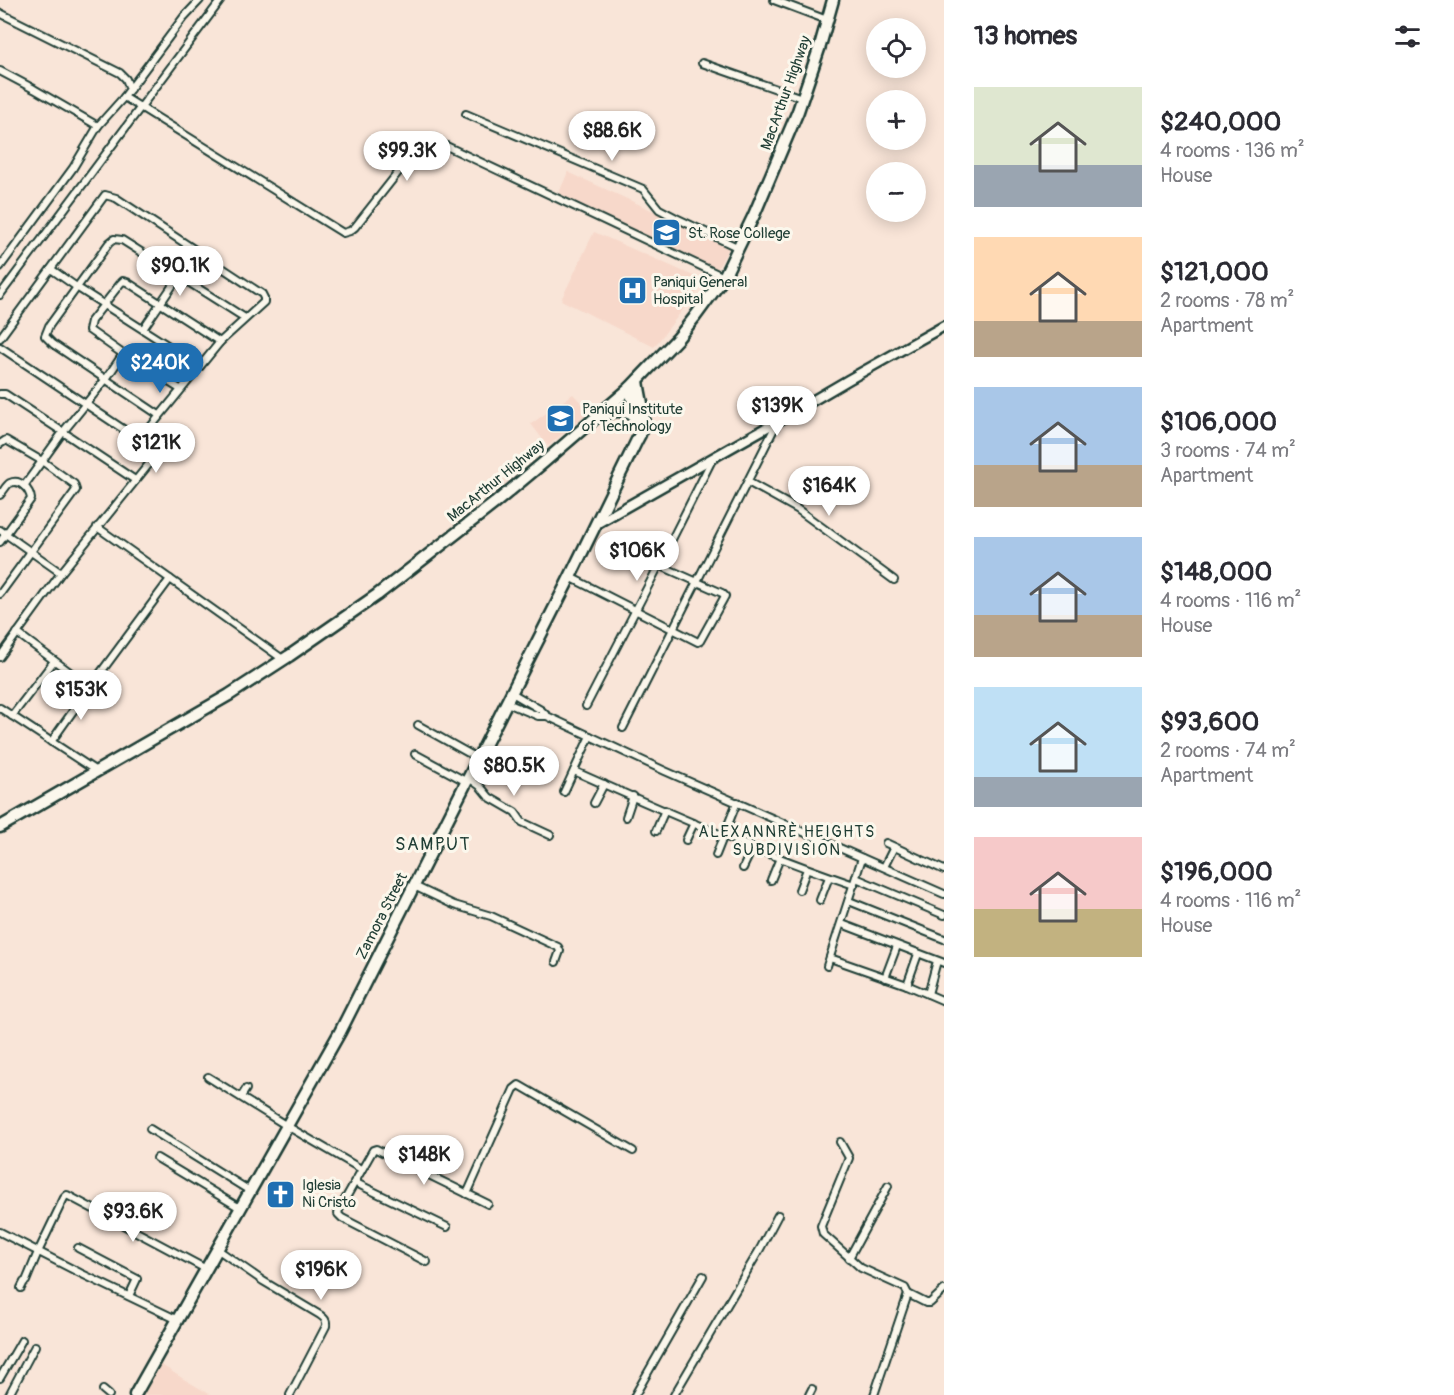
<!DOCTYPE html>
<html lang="en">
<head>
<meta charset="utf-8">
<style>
  body { margin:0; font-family:Pangolin,sans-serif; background:#f2f2f3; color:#2b2b33; height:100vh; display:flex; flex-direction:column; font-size:22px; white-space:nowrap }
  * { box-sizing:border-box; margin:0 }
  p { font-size:20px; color:#7c7c81 }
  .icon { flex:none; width:33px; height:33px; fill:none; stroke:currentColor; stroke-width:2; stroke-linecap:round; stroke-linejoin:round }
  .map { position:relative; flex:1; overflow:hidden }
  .drawer { display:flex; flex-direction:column; background:#fff; width:510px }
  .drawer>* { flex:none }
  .fabs { position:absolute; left:866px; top:18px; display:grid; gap:12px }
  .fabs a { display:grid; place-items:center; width:60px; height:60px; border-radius:50%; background:#fff; box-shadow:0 3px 15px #0003; font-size:30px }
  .price { position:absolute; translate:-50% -51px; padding:0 14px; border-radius:21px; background:#fff; color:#222; font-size:20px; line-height:39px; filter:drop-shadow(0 2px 3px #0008) }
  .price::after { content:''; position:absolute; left:50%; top:36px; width:18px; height:14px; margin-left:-9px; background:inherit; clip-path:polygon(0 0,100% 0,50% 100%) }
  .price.selected { background:#1f6fb2; color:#fff }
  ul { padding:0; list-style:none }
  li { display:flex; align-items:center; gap:18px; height:150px; padding:0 30px }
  li span { display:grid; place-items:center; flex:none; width:168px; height:120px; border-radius:0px; color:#555 }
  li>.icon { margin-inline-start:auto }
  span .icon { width:72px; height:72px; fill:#fffc; stroke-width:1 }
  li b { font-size:26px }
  h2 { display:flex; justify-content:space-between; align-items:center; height:72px; padding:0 30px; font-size:26px }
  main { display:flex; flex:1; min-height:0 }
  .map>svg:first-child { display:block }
</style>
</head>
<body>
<main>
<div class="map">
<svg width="944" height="1395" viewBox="0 0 944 1395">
  <rect width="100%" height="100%" fill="#f9e5d8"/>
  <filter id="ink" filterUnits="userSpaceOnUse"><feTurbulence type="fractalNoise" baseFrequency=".0167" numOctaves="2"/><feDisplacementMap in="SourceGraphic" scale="12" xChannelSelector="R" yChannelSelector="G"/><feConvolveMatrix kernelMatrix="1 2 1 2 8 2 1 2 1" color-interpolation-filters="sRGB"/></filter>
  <g filter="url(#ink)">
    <g fill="#f7d8ca">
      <polygon points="568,172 730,246 715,273 557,197"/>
      <polygon points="594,232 705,281 654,347 561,300"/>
      <polygon points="573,394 590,412 548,446 531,424"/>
      <polygon points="160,1364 182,1378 211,1395 142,1395"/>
    </g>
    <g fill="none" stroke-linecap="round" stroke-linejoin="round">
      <defs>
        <g id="minor">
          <polyline points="774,0 827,20"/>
          <polyline points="0,13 120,73 126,79 130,89"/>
          <polyline points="702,63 802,98"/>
          <polyline points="0,71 34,89 98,126"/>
          <polyline points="124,97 343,233 350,231 355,227 419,146 429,137 434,138 440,143 724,277"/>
          <polyline points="466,114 643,189 659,209 676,218 739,248"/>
          <polyline points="0,267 73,168 98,126 124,97 183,18 200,0"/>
          <polyline points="51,269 78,288 200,366"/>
          <polyline points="0,295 221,0"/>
          <polyline points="143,329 179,276 198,251"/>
          <polyline points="0,338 105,195 116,198 262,294 264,298 264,302 220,342 140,440"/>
          <polyline points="0,347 156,451 153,459 61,573 0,657"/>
          <polyline points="123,354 106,379 63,432 135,480"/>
          <polyline points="180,389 123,354 89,330 91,321 120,284 123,281 127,282 220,342"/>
          <polyline points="0,394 5,394 63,432 24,486"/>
          <polyline points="159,415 53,344 45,336 49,326 109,243 114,239 122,240 245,318"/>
          <polyline points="0,444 6,440 42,461 74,484 76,490 0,594"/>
          <polyline points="748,482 797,509 894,580"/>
          <path d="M0,495C3,492 6,485 10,483C21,478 30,491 31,499L0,542"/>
          <polyline points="97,527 284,660"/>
          <polyline points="0,530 61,573"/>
          <polyline points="570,577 698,642 700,641 725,596 722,593 659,565"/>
          <polyline points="17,633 90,687"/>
          <polyline points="512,693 541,710 547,716"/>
          <polyline points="507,703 538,716 547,716 665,771 944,894"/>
          <polyline points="586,706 659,565 713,458"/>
          <polyline points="0,708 96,771"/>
          <polyline points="12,716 54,661"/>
          <polyline points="418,725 479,759"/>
          <polyline points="623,728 778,421"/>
          <polyline points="51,742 90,687 170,579"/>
          <polyline points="415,754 467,782"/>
          <path d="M574,771C666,812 759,853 854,885"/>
          <polyline points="469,778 480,786 489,797 515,812 522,822 550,835"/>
          <polyline points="564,792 590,736"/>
          <polyline points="594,803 604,784"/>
          <polyline points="626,817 633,796"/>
          <polyline points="656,831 665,810"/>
          <polyline points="686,840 694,823"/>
          <polyline points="886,843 944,870"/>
          <polyline points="716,855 737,802"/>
          <polyline points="884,867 894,847"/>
          <polyline points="743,868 753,847"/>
          <polyline points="856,878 944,915"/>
          <polyline points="771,880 780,858"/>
          <polyline points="414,886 454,905 491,916 558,947 560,951 556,962"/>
          <polyline points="799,890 807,869"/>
          <polyline points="820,900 829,877"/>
          <polyline points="849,901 944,939"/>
          <polyline points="842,924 944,963"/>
          <polyline points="830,958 907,985 944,1001"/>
          <polyline points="827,966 862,858"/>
          <polyline points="885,978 897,946"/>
          <polyline points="907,985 918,954"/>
          <polyline points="928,994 937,961"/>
          <polyline points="208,1077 287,1126 361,1169"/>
          <polyline points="241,1097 246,1089"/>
          <polyline points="150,1129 250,1191"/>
          <polyline points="840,1142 848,1156 849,1158 821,1226 823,1234 861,1268 905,1288 908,1294"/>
          <polyline points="157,1158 240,1208"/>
          <polyline points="354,1182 447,1227"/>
          <polyline points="467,1194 514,1089 519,1085 633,1151"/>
          <polyline points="0,1232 80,1273 178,1320"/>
          <polyline points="78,1248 137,1279 129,1296"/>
          <path d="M217,1249L263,1281L320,1315C324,1318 327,1320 326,1326L290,1395"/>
          <polyline points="849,1258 888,1186"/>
          <polyline points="427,1262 342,1218 338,1214 339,1210 373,1150 376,1149 488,1204"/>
          <polyline points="21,1288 24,1282 26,1281 38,1252 64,1198 67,1195 206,1269"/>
          <polyline points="0,1378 22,1340"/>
          <polyline points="103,1390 109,1395"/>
          <polyline points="9,1395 35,1346"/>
          <polyline points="635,1395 703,1276"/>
          <polyline points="674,1395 760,1249 778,1215"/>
          <polyline points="809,1395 812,1389"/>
          <polyline points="874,1395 908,1294 926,1303 930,1303 944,1290"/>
        </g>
        <polyline id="tertiary" points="596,524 778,421 848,380 944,326"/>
        <g id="primary">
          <path d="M630,388C631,400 638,410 639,422"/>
          <path d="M135,1395L340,1032L570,577L637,440C650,419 640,402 638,380"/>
        </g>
        <g id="trunk">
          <path d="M603,416C614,410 621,409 633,415L638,429"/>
          <polyline points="0,827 229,695 289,656 377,595 495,503 543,463 630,388 678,338 694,318 724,277 754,215 798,111 820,46 833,0"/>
        </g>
      </defs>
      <use href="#minor" stroke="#1f3d34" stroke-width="10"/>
      <use href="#tertiary" stroke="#1f3d34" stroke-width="13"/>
      <use href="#primary" stroke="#1f3d34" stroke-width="15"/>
      <use href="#trunk" stroke="#1f3d34" stroke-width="15"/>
      <use href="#minor" stroke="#fbf7ec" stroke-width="6"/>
      <use href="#tertiary" stroke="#fbf7ec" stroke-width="8"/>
      <use href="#primary" stroke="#fbf7ec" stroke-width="10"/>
      <use href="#trunk" stroke="#fbf7ec" stroke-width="10"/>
    </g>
  </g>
  <defs>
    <symbol id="university-square" viewBox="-11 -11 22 22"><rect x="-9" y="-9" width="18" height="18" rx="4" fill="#1f6fb2" stroke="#fbf7ec"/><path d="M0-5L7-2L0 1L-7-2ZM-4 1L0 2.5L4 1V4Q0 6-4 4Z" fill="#fff"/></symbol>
    <symbol id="hospital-square" viewBox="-11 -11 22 22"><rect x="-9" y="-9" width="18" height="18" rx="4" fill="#1f6fb2" stroke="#fbf7ec"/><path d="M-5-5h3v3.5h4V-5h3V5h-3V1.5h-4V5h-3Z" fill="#fff"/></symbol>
    <symbol id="school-square" viewBox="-11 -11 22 22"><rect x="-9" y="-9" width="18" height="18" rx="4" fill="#1f6fb2" stroke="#fbf7ec"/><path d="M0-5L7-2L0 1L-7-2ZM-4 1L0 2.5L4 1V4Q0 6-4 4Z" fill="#fff"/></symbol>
    <symbol id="church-square" viewBox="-11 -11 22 22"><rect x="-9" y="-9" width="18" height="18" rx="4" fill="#1f6fb2" stroke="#fbf7ec"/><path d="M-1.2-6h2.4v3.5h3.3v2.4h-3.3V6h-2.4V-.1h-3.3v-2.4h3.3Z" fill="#fff"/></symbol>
  </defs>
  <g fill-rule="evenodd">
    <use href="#university-square" x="650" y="216" width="33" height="33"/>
    <use href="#hospital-square" x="616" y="274" width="33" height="33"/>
    <use href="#school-square" x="544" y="402" width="33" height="33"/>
    <use href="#church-square" x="264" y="1178" width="33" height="33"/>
  </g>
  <g text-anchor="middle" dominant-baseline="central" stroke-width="6" stroke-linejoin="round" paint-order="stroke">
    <g font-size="15" fill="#1f3d34" stroke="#fbf7ec">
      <text transform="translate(786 93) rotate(-70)">MacArthur Highway</text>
      <text transform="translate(496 481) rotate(-39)">MacArthur Highway</text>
      <text transform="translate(382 916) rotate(-63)">Zamora Street</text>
    </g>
    <g font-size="15" fill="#1f3d34" stroke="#fbf7ec" text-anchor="start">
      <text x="688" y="233">St. Rose College</text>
      <text x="653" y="282">Paniqui General<tspan x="653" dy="17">Hospital</tspan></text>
      <text x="582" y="409">Paniqui Institute<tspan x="582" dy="17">of Technology</tspan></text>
      <text x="302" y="1185">Iglesia<tspan x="302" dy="17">Ni Cristo</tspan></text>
    </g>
    <g font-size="16" letter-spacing="1.5" fill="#1f3d34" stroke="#fbf7ec">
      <text x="787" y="832">ALEXANNRÈ HEIGHTS<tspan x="787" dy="18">SUBDIVISION</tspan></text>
    </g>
    <g font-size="18" letter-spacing="1.5" fill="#1f3d34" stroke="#fbf7ec">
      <text x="433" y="844">SAMPUT</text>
    </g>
  </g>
</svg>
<div class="fabs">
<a><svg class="icon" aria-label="locate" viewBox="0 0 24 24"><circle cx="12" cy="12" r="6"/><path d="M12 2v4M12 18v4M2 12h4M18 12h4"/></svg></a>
<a>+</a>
<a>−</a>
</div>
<b class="price" style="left:612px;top:162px">$88.6K</b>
<b class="price" style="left:407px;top:182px">$99.3K</b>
<b class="price" style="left:180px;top:297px">$90.1K</b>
<b class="price selected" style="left:160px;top:394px">$240K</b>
<b class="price" style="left:777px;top:437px">$139K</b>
<b class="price" style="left:156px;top:474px">$121K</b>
<b class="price" style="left:829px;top:517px">$164K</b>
<b class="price" style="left:637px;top:582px">$106K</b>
<b class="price" style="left:81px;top:721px">$153K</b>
<b class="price" style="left:514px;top:797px">$80.5K</b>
<b class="price" style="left:424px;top:1186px">$148K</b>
<b class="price" style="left:133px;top:1243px">$93.6K</b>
<b class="price" style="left:321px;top:1301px">$196K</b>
</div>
<section class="drawer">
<h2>13 homes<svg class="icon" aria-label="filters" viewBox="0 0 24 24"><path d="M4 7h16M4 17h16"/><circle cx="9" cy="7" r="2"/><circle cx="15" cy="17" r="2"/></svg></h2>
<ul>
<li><span style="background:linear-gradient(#dfe7d0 65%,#9aa5b1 0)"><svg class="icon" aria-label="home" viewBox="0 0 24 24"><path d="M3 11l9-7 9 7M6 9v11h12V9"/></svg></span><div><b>$240,000</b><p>4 rooms · 136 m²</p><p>House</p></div></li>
<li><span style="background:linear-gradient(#ffd9b3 70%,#b9a48a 0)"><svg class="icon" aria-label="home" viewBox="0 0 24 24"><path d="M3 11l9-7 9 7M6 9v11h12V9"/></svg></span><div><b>$121,000</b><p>2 rooms · 78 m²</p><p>Apartment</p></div></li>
<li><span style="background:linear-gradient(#a9c7e8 65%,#b9a48a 0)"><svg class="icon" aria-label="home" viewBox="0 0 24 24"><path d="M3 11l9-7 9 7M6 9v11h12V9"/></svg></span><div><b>$106,000</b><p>3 rooms · 74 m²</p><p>Apartment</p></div></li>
<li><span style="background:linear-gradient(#a9c7e8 65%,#b9a48a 0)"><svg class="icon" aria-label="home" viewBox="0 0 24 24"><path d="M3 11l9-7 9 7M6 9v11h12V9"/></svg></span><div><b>$148,000</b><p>4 rooms · 116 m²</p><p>House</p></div></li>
<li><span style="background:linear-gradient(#bfe0f5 75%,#9aa5b1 0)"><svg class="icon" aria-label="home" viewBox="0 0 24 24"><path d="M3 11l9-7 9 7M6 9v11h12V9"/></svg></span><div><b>$93,600</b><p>2 rooms · 74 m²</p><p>Apartment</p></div></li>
<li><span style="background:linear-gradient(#f6c9c9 60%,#c2b280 0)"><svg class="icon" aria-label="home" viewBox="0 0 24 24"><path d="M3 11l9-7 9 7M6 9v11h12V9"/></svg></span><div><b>$196,000</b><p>4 rooms · 116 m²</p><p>House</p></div></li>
</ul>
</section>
</main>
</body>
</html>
